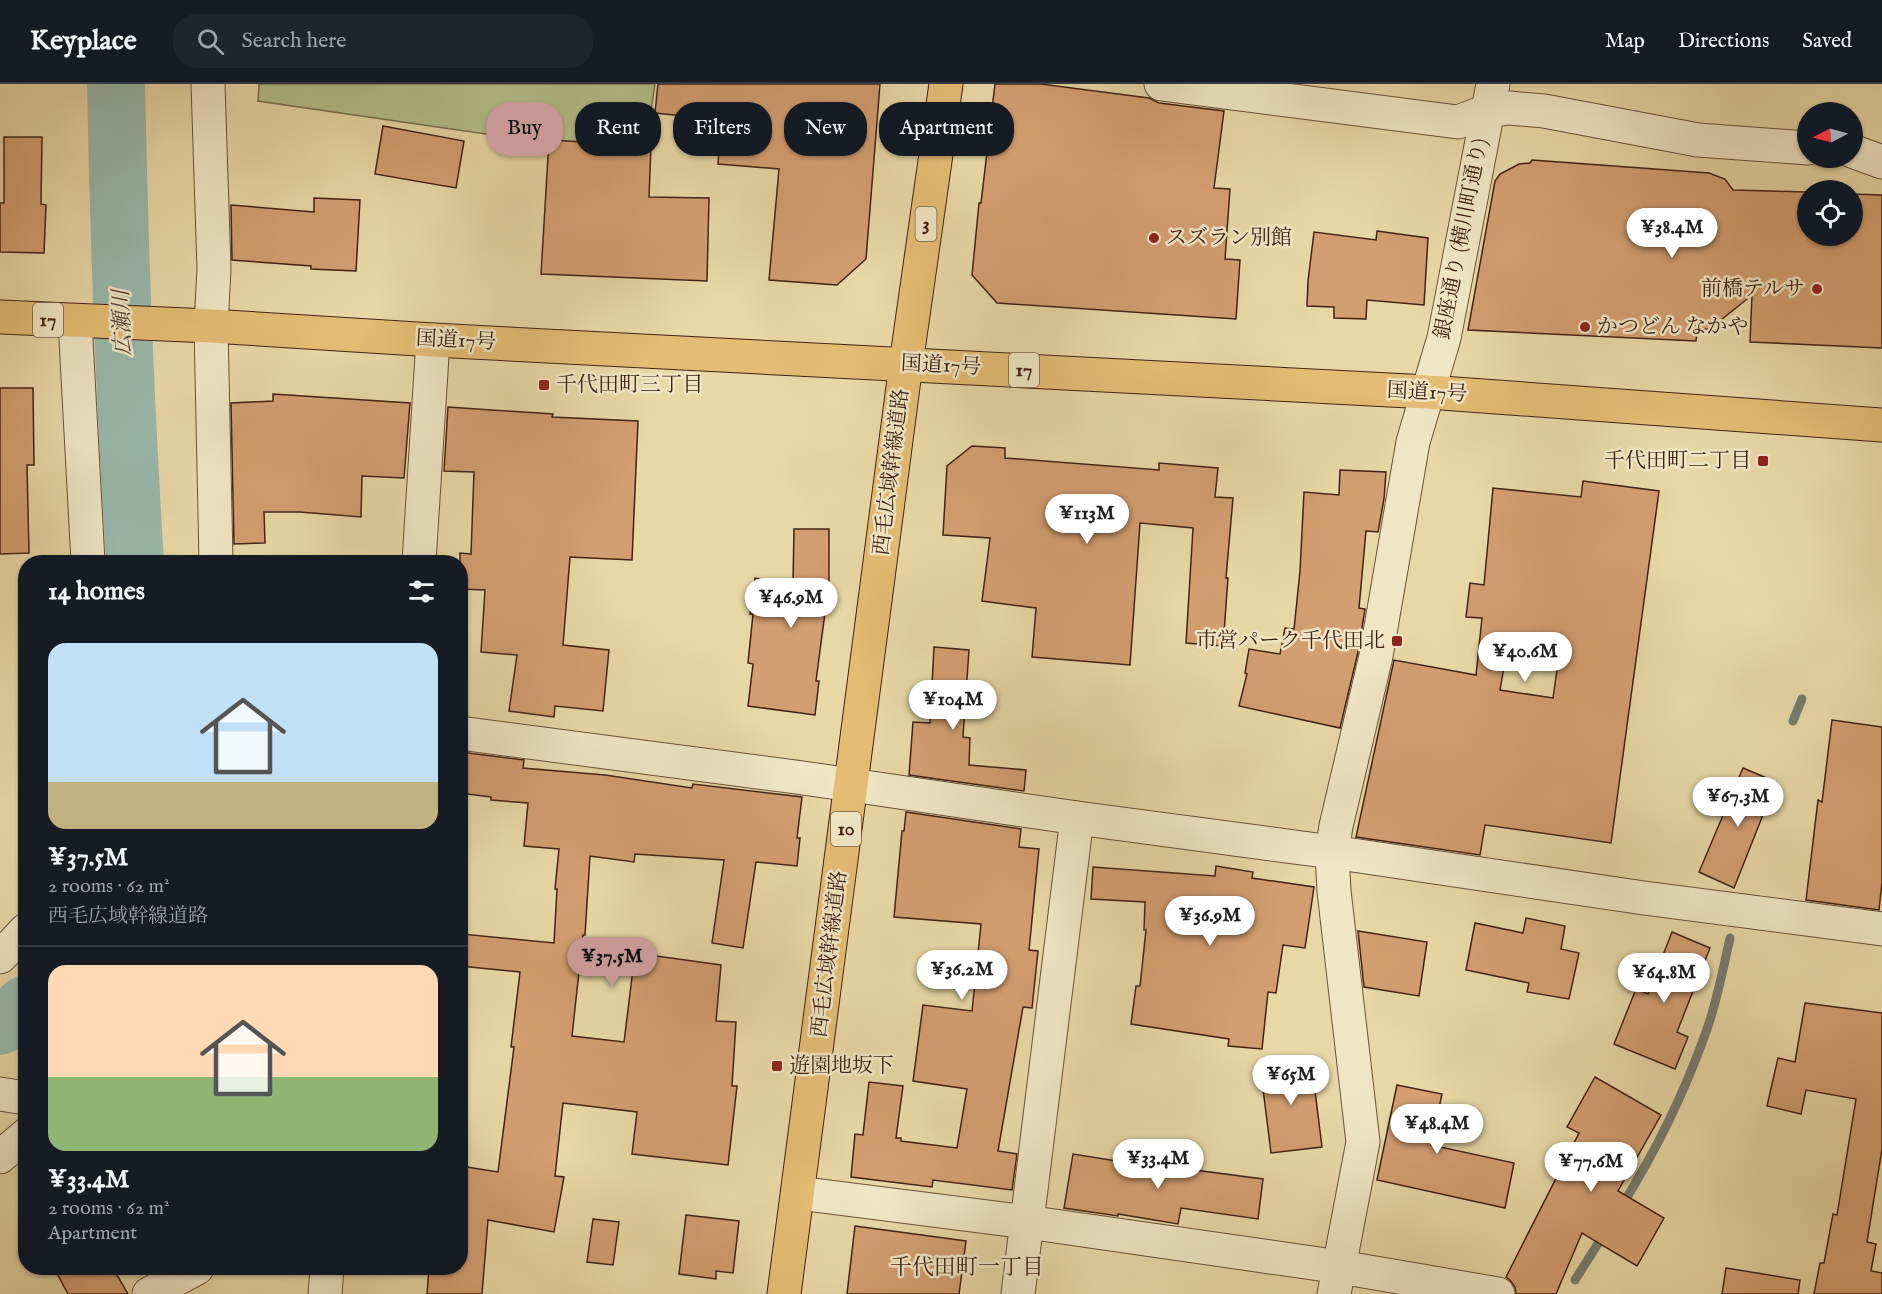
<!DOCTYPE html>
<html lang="en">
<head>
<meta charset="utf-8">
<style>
  body { margin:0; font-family:"IM FELL English","Noto Serif JP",serif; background:#20242c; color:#f1f3f6; height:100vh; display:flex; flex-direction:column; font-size:22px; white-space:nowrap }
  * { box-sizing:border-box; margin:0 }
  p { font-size:20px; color:#9ea1a6 }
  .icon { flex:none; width:33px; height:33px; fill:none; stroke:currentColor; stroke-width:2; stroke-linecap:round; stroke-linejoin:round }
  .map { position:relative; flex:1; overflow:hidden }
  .drawer { position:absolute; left:18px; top:471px; width:450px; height:720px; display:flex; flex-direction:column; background:#171b24; border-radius:24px; box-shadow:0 2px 4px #0004 }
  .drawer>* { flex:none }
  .banner { position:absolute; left:486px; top:18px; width:570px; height:54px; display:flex; gap:12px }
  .needle { width:39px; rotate:264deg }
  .tools { position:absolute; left:1797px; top:18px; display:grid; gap:12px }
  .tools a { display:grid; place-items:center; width:66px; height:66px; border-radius:50%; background:#171b24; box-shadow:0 2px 4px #0004; font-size:30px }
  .price { position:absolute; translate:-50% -51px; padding:0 14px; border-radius:21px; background:#fff; color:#222; font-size:20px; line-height:39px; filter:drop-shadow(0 2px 3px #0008) }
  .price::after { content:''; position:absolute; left:50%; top:36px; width:18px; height:14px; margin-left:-9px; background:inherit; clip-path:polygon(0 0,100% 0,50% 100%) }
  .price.selected { background:#c59692; color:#111 }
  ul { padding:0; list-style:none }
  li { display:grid; align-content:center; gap:12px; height:318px; padding:0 30px }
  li+li { border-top:2px solid #363941 }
  li span { display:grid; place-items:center; height:186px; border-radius:18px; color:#555 }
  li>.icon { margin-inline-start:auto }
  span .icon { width:108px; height:108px; fill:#fffc; stroke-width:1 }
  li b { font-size:26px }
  h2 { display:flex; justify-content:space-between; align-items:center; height:72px; padding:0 30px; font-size:26px }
  .pill { padding:0 21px; border-radius:24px; background:#171b24; box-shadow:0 2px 4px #0004; font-size:21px; line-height:54px }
  .pill.selected { background:#c59692; color:#111 }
  header { display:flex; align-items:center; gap:36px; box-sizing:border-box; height:84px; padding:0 30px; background:#171b24; border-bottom:2px solid #363941 }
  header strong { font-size:28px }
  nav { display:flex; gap:33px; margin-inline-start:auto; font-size:21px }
  .search { width:420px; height:54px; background:#20242c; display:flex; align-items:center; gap:15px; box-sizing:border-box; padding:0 21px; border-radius:24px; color:#9ea1a6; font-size:22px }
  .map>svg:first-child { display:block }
</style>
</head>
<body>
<header>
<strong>Keyplace</strong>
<div class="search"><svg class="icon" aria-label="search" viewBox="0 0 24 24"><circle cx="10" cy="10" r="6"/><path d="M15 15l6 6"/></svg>Search here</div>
<nav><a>Map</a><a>Directions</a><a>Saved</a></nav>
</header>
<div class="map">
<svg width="1882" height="1210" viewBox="0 0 1882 1210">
  <rect width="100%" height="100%" fill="#e8d8a6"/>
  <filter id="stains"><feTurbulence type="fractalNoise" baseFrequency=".00333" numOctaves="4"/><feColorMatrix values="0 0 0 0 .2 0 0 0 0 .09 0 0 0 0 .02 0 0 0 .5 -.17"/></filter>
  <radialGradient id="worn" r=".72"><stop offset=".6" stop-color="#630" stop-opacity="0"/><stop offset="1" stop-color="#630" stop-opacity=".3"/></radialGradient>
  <polygon fill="#b3bf89" stroke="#7a704f" stroke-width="1.5" points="259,0 655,0 644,73 258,17"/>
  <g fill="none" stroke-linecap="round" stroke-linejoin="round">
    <g stroke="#757d70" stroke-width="9">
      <polyline points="1793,637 1802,615"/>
      <path d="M1621,1123C1656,1067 1684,1010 1706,948C1717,918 1723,885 1730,854"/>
      <polyline points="1575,1196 1604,1150"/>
    </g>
    <g stroke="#98b9ac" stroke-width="58">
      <path d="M116,0C119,160 125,319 135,478"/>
      <polyline points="0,942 26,920"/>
    </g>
  </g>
  <g fill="#d39e70" stroke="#412215" stroke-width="1.5" fill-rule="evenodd">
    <polygon points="658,0 880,0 866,175 837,201 769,196 779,85 718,80 721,36 655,29"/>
    <polygon points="995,0 1041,0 1149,14 1159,19 1224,27 1214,104 1230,105 1225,175 1240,176 1236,235 997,219 972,191 979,119 981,119"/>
    <polygon points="383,42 464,57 456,104 375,90"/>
    <polygon points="4,53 42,53 41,120 46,121 44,169 0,168 0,119 4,119"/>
    <polygon points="549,56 651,62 649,113 709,114 707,197 541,190"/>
    <polygon points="1532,76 1709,89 1725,95 1733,106 1808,108 1808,152 1852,152 1852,110 1882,111 1882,264 1750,258 1752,211 1711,244 1697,247 1696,257 1468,246 1495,97 1500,90 1519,80 1530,79"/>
    <polygon points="314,114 360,116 356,187 311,185 311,182 232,176 231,121 314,128"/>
    <polygon points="1377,147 1428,154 1424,221 1367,216 1366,235 1334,234 1334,223 1307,222 1308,197 1314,148 1376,156"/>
    <polygon points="0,304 33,304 34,381 27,381 29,469 0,470"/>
    <polygon points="273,310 410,319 404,394 362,392 361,433 300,428 264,428 265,459 234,460 231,319 273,317"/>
    <polygon points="448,323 553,330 552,333 638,337 632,476 570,473 563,561 609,566 603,627 555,622 554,633 509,627 517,571 481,568 485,506 460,505 460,469 471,470 474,388 444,387"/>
    <polygon points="972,362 1005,364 1005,374 1159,386 1159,379 1218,384 1215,413 1233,414 1226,494 1228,494 1223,562 1186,559 1193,444 1140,439 1130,581 1032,573 1036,524 982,517 990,454 943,451 947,382"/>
    <polygon points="1340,386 1386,388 1384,415 1378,448 1366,447 1359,524 1365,525 1358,568 1340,644 1239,622 1247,590 1245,589 1249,565 1280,570 1285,544 1294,545 1300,487 1304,408 1339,411"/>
    <path d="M1583,397L1659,407L1611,759L1485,741L1480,771L1356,753L1394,576L1476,591L1482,534L1466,533L1470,499L1484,501L1493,404L1581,413ZM1509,553L1561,558L1553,614L1500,606Z"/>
    <polygon points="794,445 829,445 829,498 816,597 819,597 815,631 748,622 753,580 748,579 753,530 750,530 755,494 793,500"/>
    <polygon points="934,563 969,566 963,653 970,654 969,681 1026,686 1024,707 909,691 913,638 930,639"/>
    <polygon points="1832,636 1882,643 1882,798 1879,826 1806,816 1818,716 1822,718"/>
    <polygon points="460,668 524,676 523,684 605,691 692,704 693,700 802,713 797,754 800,754 797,782 756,778 743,864 712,859 724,776 635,770 634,778 590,772 585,851 583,851 572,952 624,958 635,869 721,881 716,937 736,938 732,1002 737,1002 728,1081 632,1070 637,1028 563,1019 555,1092 564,1093 554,1148 488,1136 482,1210 427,1210 429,1184 460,1184 460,1082 498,1088 514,963 511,963 520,888 460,882 462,850 554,859 557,805 555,805 559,765 524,762 528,719 491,716 491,713 460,709"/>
    <polygon points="1743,684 1776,698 1734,804 1699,788"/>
    <polygon points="906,728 1021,745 1019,763 1039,765 1029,866 1038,867 1032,924 1023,923 998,1067 1017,1070 1012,1106 933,1096 932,1103 851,1093 855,1050 863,1051 869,998 903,1002 896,1054 901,1054 901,1057 957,1064 967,1005 913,997 923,921 972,927 981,840 894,833 902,747 904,747"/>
    <polygon points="1216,782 1253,788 1252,794 1314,803 1305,864 1283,861 1276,909 1268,908 1262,965 1228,962 1229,955 1131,940 1136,902 1140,902 1146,846 1144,846 1145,818 1091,815 1093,783 1215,792"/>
    <polygon points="1526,834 1565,842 1561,865 1579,869 1569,915 1527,908 1529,899 1466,886 1475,839 1523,849"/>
    <polygon points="1358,847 1427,858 1419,912 1364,903"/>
    <polygon points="1672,848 1710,864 1677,948 1688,953 1675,985 1614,960 1636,905 1648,910"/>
    <polygon points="1805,919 1882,929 1882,1065 1867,1158 1876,1160 1871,1187 1882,1189 1882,1210 1814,1210 1820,1179 1824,1179 1833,1130 1837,1131 1856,1015 1806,1006 1801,1030 1767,1022 1778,974 1795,978"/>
    <polygon points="1311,975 1322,1063 1271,1069 1260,981"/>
    <polygon points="1595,993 1661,1031 1618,1107 1664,1134 1637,1182 1582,1149 1556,1210 1516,1210 1515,1203 1510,1196 1506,1193 1579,1049 1567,1043"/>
    <polygon points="1397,1001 1442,1010 1431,1061 1514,1079 1505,1124 1377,1096"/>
    <polygon points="1073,1070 1147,1082 1148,1076 1188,1082 1187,1085 1263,1095 1258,1135 1181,1124 1178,1140 1118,1130 1118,1132 1064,1124"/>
    <polygon points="686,1131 739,1137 733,1189 716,1187 716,1195 679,1190"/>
    <polygon points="593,1135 619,1138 613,1181 587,1178"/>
    <polygon points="855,1142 966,1157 959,1210 847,1210"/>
    <polygon points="54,1184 113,1184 128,1210 68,1210"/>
    <polygon points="1726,1184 1800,1196 1798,1210 1722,1210"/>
  </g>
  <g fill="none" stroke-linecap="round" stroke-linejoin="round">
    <defs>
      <g id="minor">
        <polyline points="208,0 214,185 211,242 216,478"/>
        <polyline points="1161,0 1458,38 1487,27 1509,24 1544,27 1698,56 1808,64"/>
        <polyline points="1852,67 1882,78"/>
        <polyline points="75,237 88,478"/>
        <polyline points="419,478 433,256"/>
        <polyline points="460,649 796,693 1077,734 1332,768 1644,814 1882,845"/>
        <polyline points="0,873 26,846"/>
        <polyline points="0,1010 26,1014"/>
        <polyline points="0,1073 26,1051"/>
        <polyline points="798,1109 1027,1138 1340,1183 1498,1210"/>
        <polyline points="149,1210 197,1184"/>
        <polyline points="325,1210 327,1184"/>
        <polyline points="1018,1210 1077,734"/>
        <polyline points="1334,1210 1363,1058 1334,807 1332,768 1336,742 1376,572 1413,358 1444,254 1493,0"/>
      </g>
      <polyline id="major" points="784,1210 906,280 946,0"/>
      <polyline id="highway" points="0,233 211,242 433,256 1428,308 1882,341"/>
    </defs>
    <use href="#minor" stroke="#6b5039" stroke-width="35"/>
    <use href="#major" stroke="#412215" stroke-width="35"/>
    <use href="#highway" stroke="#412215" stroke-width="35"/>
    <use href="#minor" stroke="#f0e6c5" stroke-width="33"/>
    <use href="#major" stroke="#e4bc73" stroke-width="33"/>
    <use href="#highway" stroke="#e4bc73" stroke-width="33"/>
  </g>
  <g fill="#8f2418" stroke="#f0e6c5" stroke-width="2">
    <circle cx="1154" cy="154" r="6"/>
    <circle cx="1817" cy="205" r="6"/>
    <circle cx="1585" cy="243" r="6"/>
    <rect x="538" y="295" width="12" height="12" rx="3"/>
    <rect x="1757" y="371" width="12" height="12" rx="3"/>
    <rect x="1391" y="551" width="12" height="12" rx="3"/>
    <rect x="771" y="976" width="12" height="12" rx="3"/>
  </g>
  <g text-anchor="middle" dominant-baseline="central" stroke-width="5" stroke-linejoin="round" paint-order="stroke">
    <g fill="#f0e6c5" stroke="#765d4a" stroke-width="1.5">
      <rect x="915.5" y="123" width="21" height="34" rx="4.5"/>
      <rect x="33" y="219" width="30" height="34" rx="4.5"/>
      <rect x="1009" y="269" width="30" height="34" rx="4.5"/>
      <rect x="831" y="728" width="30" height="34" rx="4.5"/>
    </g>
    <g font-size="20" font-weight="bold" fill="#412215">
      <text x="926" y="140">3</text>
      <text x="48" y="236">17</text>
      <text x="1024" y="286">17</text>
      <text x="846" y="745">10</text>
    </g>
    <g font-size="21" fill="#412215" stroke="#f0e6c5" text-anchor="start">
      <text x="1166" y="154">スズラン別館</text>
      <text x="1805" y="205" text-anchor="end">前橋テルサ</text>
      <text x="1597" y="243">かつどん なかや</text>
      <text x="556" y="301">千代田町三丁目</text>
      <text x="1751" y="377" text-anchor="end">千代田町二丁目</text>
      <text x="1385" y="557" text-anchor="end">市営パーク千代田北</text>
      <text x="789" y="982">遊園地坂下</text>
    </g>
    <g font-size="21" fill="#412215" stroke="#f0e6c5">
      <text transform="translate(1462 155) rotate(-79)">銀座通り (横川町通り)</text>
      <text transform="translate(456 257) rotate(3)">国道17号</text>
      <text transform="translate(941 282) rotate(3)">国道17号</text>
      <text transform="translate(1427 309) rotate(3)">国道17号</text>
      <text transform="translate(892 388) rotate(-83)">西毛広域幹線道路</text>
      <text transform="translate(830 870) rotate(-83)">西毛広域幹線道路</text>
    </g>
    <g font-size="22" font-style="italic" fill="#57483b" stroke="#f0e6c5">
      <text transform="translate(123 239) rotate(-92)">広瀬川</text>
    </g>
    <g font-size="22" fill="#412215" stroke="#f0e6c5">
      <text x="967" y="1184">千代田町一丁目</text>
    </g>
  </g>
  <rect width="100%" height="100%" filter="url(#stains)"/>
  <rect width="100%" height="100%" fill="url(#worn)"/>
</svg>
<div class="tools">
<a><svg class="needle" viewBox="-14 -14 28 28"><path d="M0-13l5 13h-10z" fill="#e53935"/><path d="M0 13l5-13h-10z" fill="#9ea1a6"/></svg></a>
<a><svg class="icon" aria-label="locate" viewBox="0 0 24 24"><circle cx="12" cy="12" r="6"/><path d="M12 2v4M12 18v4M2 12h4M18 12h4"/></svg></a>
</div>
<b class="price" style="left:1672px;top:175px">¥38.4M</b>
<b class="price" style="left:1087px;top:461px">¥113M</b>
<b class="price" style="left:791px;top:545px">¥46.9M</b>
<b class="price" style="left:1525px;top:599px">¥40.6M</b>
<b class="price" style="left:953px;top:647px">¥104M</b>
<b class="price" style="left:1738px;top:744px">¥67.3M</b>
<b class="price" style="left:1210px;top:863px">¥36.9M</b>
<b class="price selected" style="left:612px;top:904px">¥37.5M</b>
<b class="price" style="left:962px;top:917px">¥36.2M</b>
<b class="price" style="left:1664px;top:920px">¥64.8M</b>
<b class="price" style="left:1291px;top:1022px">¥65M</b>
<b class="price" style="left:1437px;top:1071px">¥48.4M</b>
<b class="price" style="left:1158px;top:1106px">¥33.4M</b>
<b class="price" style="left:1591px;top:1109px">¥77.6M</b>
<div class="banner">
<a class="pill selected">Buy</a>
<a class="pill">Rent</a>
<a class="pill">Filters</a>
<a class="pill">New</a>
<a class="pill">Apartment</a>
</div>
<section class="drawer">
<h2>14 homes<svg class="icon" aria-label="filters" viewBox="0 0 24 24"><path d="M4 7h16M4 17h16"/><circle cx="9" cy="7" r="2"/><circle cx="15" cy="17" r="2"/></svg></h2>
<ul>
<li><span style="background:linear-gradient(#bfe0f5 75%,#c2b280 0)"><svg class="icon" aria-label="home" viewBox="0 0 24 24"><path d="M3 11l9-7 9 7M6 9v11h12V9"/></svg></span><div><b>¥37.5M</b><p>2 rooms · 62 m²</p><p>西毛広域幹線道路</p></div></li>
<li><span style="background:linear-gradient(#ffd9b3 60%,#8fb573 0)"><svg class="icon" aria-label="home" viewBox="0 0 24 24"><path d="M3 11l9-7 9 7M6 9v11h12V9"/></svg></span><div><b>¥33.4M</b><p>2 rooms · 62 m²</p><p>Apartment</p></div></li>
</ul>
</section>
</div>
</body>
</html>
